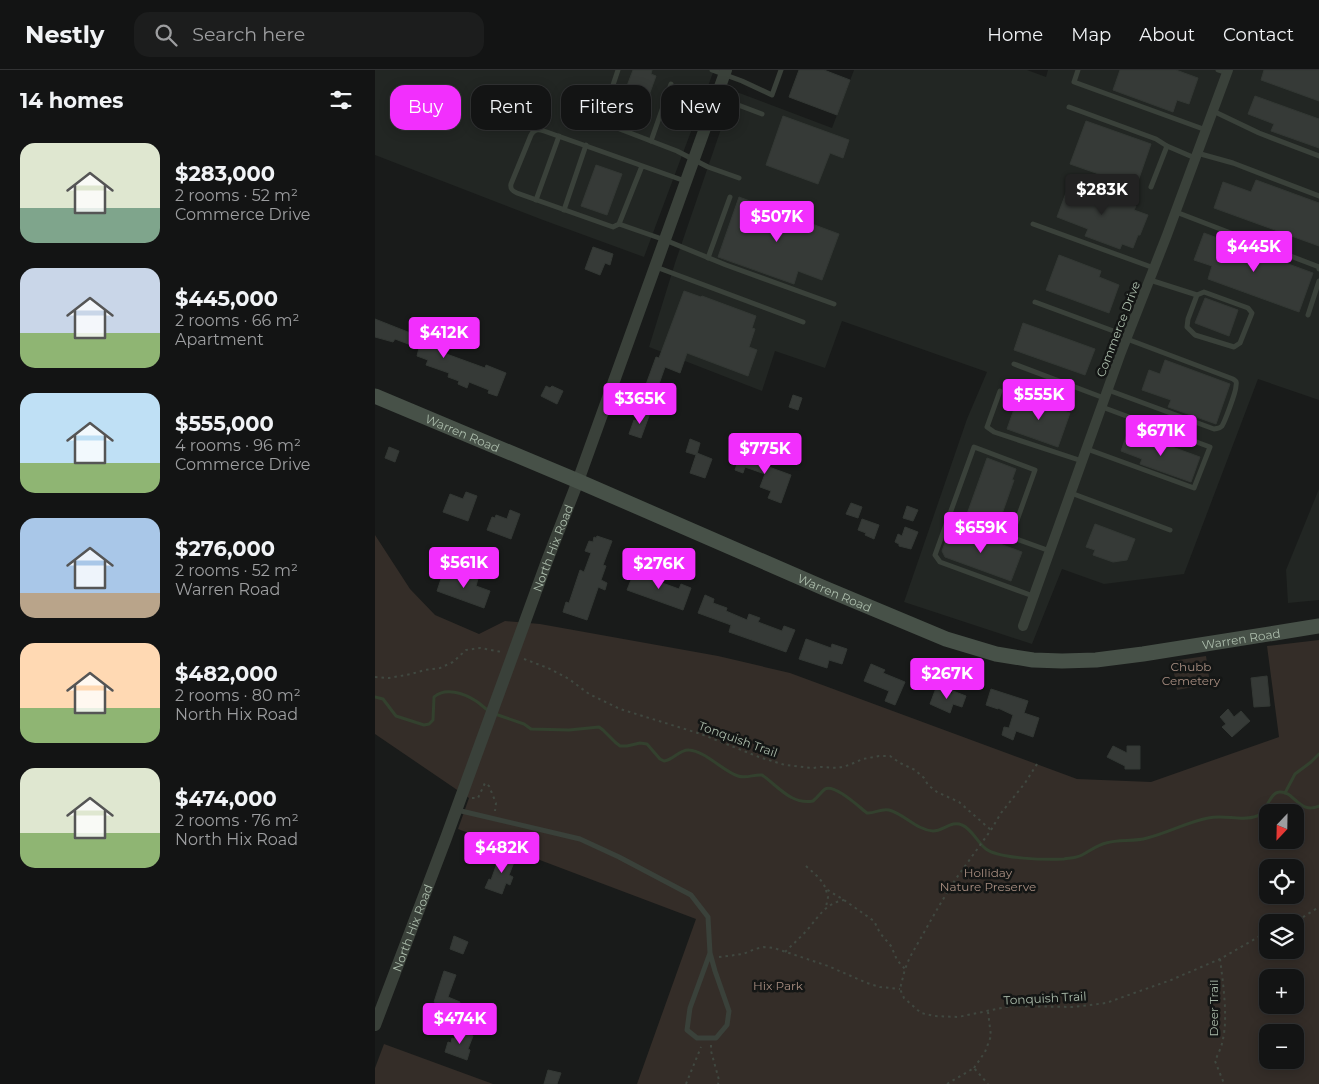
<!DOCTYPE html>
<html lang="en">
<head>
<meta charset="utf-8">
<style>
  body { margin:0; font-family:Montserrat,sans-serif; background:#1c1d1d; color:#f1f3f6; height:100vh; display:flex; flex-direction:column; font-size:19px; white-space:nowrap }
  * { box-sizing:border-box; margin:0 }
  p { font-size:16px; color:#9d9ea0 }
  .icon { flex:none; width:28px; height:28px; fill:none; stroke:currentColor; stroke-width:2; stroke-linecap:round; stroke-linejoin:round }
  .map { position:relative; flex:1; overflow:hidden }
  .side { display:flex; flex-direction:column; background:#131414; width:375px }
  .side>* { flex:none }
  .guide { position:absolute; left:15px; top:15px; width:475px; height:45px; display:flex; gap:10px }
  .needle { width:32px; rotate:202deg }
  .tools { position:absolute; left:884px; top:734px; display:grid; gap:10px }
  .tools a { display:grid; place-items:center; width:45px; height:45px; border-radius:10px; background:#131414; box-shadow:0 2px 12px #0003,0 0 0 1px #323334; font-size:25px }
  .price { position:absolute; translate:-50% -42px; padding:0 11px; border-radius:5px; background:#f22ffd; color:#fff; font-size:16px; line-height:32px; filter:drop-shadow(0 1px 2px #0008) }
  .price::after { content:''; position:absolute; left:50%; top:30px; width:15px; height:11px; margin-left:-8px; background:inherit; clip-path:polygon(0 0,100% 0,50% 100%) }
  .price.active { background:#222; color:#fff }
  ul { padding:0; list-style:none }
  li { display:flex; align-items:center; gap:15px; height:125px; padding:0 20px }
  li span { display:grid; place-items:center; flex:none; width:140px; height:100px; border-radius:15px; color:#555 }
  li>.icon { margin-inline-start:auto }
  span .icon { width:60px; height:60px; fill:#fffc; stroke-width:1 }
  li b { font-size:21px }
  h2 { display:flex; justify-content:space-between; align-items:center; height:60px; padding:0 20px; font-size:21px }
  .pill { padding:0 18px; border-radius:15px; background:#131414; box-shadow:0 2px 12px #0003,0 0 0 1px #323334; font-size:18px; line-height:45px }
  .pill.active { background:#f22ffd; color:#fff }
  header { display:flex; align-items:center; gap:30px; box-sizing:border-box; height:70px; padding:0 25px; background:#131414; border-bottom:1px solid #323334 }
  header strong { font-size:24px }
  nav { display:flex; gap:28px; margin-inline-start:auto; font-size:18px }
  .search { width:350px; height:45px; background:#1c1d1d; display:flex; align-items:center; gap:12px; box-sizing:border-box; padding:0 18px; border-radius:15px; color:#9d9ea0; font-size:19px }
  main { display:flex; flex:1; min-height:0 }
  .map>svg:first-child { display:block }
</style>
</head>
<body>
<header>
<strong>Nestly</strong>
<div class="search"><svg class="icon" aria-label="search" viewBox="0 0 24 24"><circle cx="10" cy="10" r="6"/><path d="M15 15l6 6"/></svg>Search here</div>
<nav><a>Home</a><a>Map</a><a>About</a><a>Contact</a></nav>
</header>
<main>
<section class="side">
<h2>14 homes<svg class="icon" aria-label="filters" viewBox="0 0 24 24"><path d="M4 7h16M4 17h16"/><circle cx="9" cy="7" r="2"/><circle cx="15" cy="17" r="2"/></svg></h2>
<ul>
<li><span style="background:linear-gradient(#dfe7d0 65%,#7fa58c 0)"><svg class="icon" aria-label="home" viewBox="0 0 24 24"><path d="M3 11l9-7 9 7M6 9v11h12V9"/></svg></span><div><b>$283,000</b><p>2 rooms · 52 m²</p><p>Commerce Drive</p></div></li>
<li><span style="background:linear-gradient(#c9d6e8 65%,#8fb573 0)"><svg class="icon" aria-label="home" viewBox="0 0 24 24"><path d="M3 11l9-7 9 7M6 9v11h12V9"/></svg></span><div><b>$445,000</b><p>2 rooms · 66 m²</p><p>Apartment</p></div></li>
<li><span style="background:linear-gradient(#bfe0f5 70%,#8fb573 0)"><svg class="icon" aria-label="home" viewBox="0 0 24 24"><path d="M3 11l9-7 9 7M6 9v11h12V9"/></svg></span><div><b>$555,000</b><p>4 rooms · 96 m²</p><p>Commerce Drive</p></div></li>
<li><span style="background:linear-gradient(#a9c7e8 75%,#b9a48a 0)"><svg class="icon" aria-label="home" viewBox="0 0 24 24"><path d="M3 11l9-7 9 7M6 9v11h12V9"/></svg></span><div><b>$276,000</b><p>2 rooms · 52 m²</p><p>Warren Road</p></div></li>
<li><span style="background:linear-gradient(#ffd9b3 65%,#8fb573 0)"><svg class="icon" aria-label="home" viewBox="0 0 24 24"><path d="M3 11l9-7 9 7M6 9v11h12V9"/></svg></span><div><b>$482,000</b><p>2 rooms · 80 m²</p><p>North Hix Road</p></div></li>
<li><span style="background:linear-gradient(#dfe7d0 65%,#8fb573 0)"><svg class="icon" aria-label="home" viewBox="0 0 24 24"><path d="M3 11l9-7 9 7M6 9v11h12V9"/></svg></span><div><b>$474,000</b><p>2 rooms · 76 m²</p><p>North Hix Road</p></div></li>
</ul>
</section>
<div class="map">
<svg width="944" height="1014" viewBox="0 0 944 1014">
  <rect width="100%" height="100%" fill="#191b1a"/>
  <g fill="#222623">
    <polygon points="0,0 339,0 269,187 168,150 0,85"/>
    <polygon points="479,0 652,0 671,7 673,0 944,0 944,330 883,309 809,504 729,514 687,499 657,574 529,532 592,349 612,302 467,251 450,298 400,281 387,321 274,277 300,193 359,21 457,58"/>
    <polygon points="944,419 944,530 913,533 911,500"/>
  </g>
  <g fill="#342d28" fill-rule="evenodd">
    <path d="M0,465L35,519L60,545L104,564L130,551L165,554L343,586L415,603L702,709L776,712L904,667L892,576L944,570V1014H262L321,849L83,759L94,728L0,664ZM892,742H920V770H892ZM892,798H920V825H892ZM892,852H920V880H892ZM892,908H920V935H892ZM892,962H920V990H892Z"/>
    <polygon points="831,586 835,614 802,620 797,591"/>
    <polygon points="9,974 118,1014 0,1014 0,998"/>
  </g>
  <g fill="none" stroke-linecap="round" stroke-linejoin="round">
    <g stroke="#33412e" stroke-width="3">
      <path d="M0,627L8,629L21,646L49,655L54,654L58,650L59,627C70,617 89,623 101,631C106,634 109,638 114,641"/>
      <path d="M120,644L149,654L156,659L194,660L224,657L228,660L240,672L245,676H252L265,673L272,674L285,689L289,691C298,690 305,679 314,680C330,681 348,701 363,706C372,709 379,704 387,705C403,716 416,735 438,731C443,727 446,722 450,719C460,714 484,737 492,743C499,744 506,738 514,740C529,744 542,760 558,761C568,761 577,750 587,755C597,759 602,772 611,779C625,789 671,790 689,789C695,788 702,788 707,785C715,781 722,775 731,773C744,769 759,772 772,768C793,763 812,752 833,748C850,744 866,752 882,746C892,743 894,723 904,722C919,720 924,745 944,736"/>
      <polyline points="910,723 920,704 936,692 944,684"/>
    </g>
  </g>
  <g fill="#363a37" stroke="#333834">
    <polygon points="258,0 277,0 276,4 281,6 265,50 242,42"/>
    <polygon points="424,0 449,0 475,10 462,45 414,27"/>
    <polygon points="745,0 801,0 823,8 814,34 802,30 798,42 738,20"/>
    <polygon points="889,0 944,0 944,31 886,10"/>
    <polygon points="880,26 944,49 944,78 896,61 899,54 873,44"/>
    <polygon points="408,46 474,70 468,88 455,83 443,114 391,95"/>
    <polygon points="711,51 776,74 761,117 695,94"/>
    <polygon points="221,95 247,104 232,145 206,136"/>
    <polygon points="881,110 944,133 944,176 839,138 848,112 876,122"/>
    <polygon points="695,112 761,136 759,140 773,145 765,165 763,165 758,178 747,174 745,179 710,166 713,159 682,147"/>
    <polygon points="364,127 464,164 447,210 423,201 419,214 343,187"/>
    <polygon points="829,163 938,203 924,242 833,209 837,196 819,190"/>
    <polygon points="218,177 238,184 235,195 230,193 225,205 210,199"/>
    <polygon points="684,185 726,201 724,207 744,215 734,243 671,220"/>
    <polygon points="309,221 326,227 327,226 381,246 377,258 380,259 374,277 382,280 373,306 312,283 305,303 290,297 284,314 298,319 295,328 280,322 276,335 265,331 281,287 284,288"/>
    <polygon points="830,228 863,240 854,266 820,253"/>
    <polygon points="0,249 48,268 49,265 69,273 66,282 110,298 111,295 131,303 122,326 113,323 114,320 94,312 92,318 83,314 84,311 73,307 74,303 51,295 53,290 42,286 44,278 20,269 18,272 0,267"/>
    <polygon points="648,253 720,279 710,305 639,280"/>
    <polygon points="790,290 855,314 841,354 793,337 796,330 767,320 774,300 785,304"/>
    <polygon points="171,316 175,318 177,316 188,321 182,334 166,326"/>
    <polygon points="418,325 427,328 423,340 414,337"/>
    <polygon points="644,325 695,343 683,377 632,359"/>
    <polygon points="266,340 275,343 266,368 254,364 259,350 262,351"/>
    <polygon points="753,361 825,387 816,412 765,394 767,389 746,381"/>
    <polygon points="315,369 325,373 322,384 322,383 337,389 330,408 315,403 321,385 311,382"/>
    <polygon points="14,377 24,381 20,392 10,388"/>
    <polygon points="367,379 383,385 380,392 416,405 406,433 393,428 396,421 385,417 390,404 370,397 368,403 360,400"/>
    <polygon points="612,388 641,399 637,410 639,410 627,444 625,444 621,455 592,444"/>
    <polygon points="91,422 102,426 93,451 68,442 75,424 88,429"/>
    <polygon points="476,433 487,437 483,448 471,444"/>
    <polygon points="532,436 543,440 538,451 528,448"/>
    <polygon points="135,440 145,444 136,469 112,460 117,447 120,448 121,445 132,449"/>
    <polygon points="487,449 504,455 499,469 490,465 491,463 483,460"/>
    <polygon points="720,454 760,469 752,490 738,492 718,485 720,480 711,477"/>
    <polygon points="576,456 647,482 636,511 570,487 567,481"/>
    <polygon points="530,457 543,462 536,479 524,476 524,474 520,472 523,464 527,466"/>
    <polygon points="222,466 237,471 228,495 231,496 226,510 232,513 230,520 223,517 223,518 212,550 188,542 191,532 194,533 205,500 209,502 216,483 210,481 214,471 218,472 219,467 221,468"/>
    <polygon points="260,500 271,504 272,501 281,505 279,510 304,519 306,514 316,518 308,540 252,520"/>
    <polygon points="93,501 104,505 101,516 115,521 109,538 62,521 68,503 89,511"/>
    <polygon points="330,525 339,529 338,533 352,538 351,541 372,550 374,544 385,548 383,552 407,561 409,556 420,560 411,582 354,562 356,555 323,543"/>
    <polygon points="431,569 456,578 457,574 472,579 467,594 454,590 452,598 424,589"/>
    <polygon points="496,594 510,600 508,603 530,612 520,635 510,631 514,621 489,611"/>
    <polygon points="892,606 895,636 879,637 876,608"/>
    <polygon points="561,618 577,624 578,621 591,626 587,637 578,634 575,643 555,634"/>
    <polygon points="616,619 653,631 649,643 664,648 658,667 641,661 638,670 627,665 629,657 634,658 638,645 623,638 623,639 611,635"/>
    <polygon points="853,639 859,647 866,641 875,651 857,667 847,657 851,654 845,647"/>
    <polygon points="738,676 752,683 752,676 765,676 765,699 750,699 750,696 732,687"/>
    <polygon points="126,782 141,787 134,805 138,807 135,815 131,813 127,824 110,818 114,809 116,810"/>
    <polygon points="79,866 93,872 88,884 75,879"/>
    <polygon points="69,901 81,905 73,927 85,932 82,940 59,932"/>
    <polygon points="82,960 98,966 93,979 95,980 92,990 70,982 73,972 76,973 77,968 79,969"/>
    <polygon points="173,1000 186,1003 182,1014 169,1014"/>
  </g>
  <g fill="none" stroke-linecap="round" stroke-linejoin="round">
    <g stroke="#404840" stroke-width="2" stroke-dasharray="2.5 4" stroke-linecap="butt">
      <polyline points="149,589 173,598 194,609 214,624 245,639 326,664 384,687 410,695 438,698 446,697 463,698 474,695 488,689 504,686 515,686 525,693 540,700 549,708 553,715 562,722 584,732 616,760"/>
      <polyline points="0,607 14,608 36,604 50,600 65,598 78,592 91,580 105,578 127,582"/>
      <polyline points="662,694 650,713 626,743 616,760 580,810 564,836 535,887 530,899 525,919 529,928 546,943 559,946 583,947 636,936 698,937 731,933 796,910 845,889 892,862"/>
      <polyline points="97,728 103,728 110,713 114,716 121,733 120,741"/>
      <polyline points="431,796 442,806 448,813 451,819 469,830 499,851 505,863 516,876 522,890 530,899"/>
      <polyline points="451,820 453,827 451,837"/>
      <polyline points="916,852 925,849 944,837"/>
      <path d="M410,882C418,874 426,867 433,859C444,846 451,833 469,830"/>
      <polyline points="344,887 368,884 380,879 389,877 399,878 453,896 492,913 505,917 525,919"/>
      <path d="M845,889C848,912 853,947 848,969C847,976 843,984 840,991L848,1011L850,1014"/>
      <polyline points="336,975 336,981 344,1010 343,1014"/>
      <polyline points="599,998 610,982 616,966 613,942"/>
      <polyline points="311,1014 326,977"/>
      <polyline points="572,1014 599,998 613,1014"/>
    </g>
    <g stroke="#3a413a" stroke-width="5">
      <polyline points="243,0 227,48 229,53 302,81 333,97 364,108"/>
      <polyline points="337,0 367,11 397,25 406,0"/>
      <polyline points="703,0 699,12 831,60"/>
      <polyline points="843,0 852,3"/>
      <polyline points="342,27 387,44"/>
      <polyline points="694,37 781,69 792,76 820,88"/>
      <polyline points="838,41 884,63 944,86"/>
      <polyline points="276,71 296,14"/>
      <polyline points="822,83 858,93 944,126"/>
      <path d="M267,96L244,154L238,157L142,123C137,121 135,119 136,114L156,65C159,59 163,59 169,61L310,111"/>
      <polyline points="776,117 792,76"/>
      <polyline points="161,130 184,66"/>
      <polyline points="189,140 211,75"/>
      <polyline points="801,142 944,197 944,199"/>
      <polyline points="244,154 290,170 351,195 459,234"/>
      <polyline points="658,154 779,198"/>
      <polyline points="333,188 355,127"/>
      <polyline points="281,197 428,252"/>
      <polyline points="775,210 822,225 829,222 873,238 877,243 865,273 859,277 820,265 812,257 813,249 822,225"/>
      <polyline points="660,232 752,266"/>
      <polyline points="933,245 944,211"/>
      <polyline points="639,294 729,328"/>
      <path d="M733,320L839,359C843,358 844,359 847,356C850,351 861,322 861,316C862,311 861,311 858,309L752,269"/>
      <polyline points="625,321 612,357 619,362 707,391"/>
      <polyline points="712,379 819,418 835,377 727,337"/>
      <polyline points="696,423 795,460"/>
      <polyline points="574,445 675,481"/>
      <polyline points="636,467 660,400 599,377 560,485 565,492 658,526"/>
      <polyline points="82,740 205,769 244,787 316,825 333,847 335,883 340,901 354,941 352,955 341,968 322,968 312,960 315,938 335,883"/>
    </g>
    <polyline stroke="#3a413a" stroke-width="10" points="648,556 745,285 792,165 853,0"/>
    <path stroke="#3a413a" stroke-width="12" id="s1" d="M0,955L71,768L172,491L203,411L351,0"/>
    <path stroke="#475148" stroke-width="15" id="s2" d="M0,326L203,411L449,518L571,569L621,584L658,590L687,591L721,590L768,584L944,556"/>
  </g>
  <g text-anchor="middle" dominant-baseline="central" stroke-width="5" stroke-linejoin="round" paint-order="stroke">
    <g font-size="12" fill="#abbcab" stroke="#141615">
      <text transform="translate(743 259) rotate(-69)">Commerce Drive</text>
      <text stroke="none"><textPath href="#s2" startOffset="95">Warren Road</textPath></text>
      <text stroke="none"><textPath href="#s1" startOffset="509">North Hix Road</textPath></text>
      <text stroke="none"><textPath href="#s2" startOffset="500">Warren Road</textPath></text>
      <text stroke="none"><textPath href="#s2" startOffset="920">Warren Road</textPath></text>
      <text transform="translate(363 669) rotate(20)">Tonquish Trail</text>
      <text stroke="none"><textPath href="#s1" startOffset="104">North Hix Road</textPath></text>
      <text transform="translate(670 928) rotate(-3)">Tonquish Trail</text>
      <text transform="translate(838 938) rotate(-90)">Deer Trail</text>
    </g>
    <g font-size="12" fill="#a88e81" stroke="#141615">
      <text x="816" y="596">Chubb<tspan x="816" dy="14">Cemetery</tspan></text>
      <text x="613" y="802">Holliday<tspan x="613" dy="14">Nature Preserve</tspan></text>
      <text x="403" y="915">Hix Park</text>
    </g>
  </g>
</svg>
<div class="tools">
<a><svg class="needle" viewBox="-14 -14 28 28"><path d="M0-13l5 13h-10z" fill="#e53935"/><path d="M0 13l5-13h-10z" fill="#9d9ea0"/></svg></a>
<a><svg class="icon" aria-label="locate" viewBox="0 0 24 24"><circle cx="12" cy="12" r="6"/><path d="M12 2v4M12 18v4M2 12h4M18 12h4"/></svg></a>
<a><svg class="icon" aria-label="layers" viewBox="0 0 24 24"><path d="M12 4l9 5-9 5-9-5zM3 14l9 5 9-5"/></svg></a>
<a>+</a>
<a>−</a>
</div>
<b class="price active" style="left:727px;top:146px">$283K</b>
<b class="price" style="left:402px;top:173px">$507K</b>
<b class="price" style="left:879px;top:203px">$445K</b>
<b class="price" style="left:69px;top:289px">$412K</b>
<b class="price" style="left:664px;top:351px">$555K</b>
<b class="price" style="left:265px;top:355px">$365K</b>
<b class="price" style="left:786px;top:387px">$671K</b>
<b class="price" style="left:390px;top:405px">$775K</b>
<b class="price" style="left:606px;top:484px">$659K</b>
<b class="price" style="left:89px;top:519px">$561K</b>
<b class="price" style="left:284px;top:520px">$276K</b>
<b class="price" style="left:572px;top:630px">$267K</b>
<b class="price" style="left:127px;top:804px">$482K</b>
<b class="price" style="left:85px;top:975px">$474K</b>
<div class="guide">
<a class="pill active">Buy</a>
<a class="pill">Rent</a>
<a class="pill">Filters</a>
<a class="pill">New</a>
</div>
</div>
</main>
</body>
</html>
